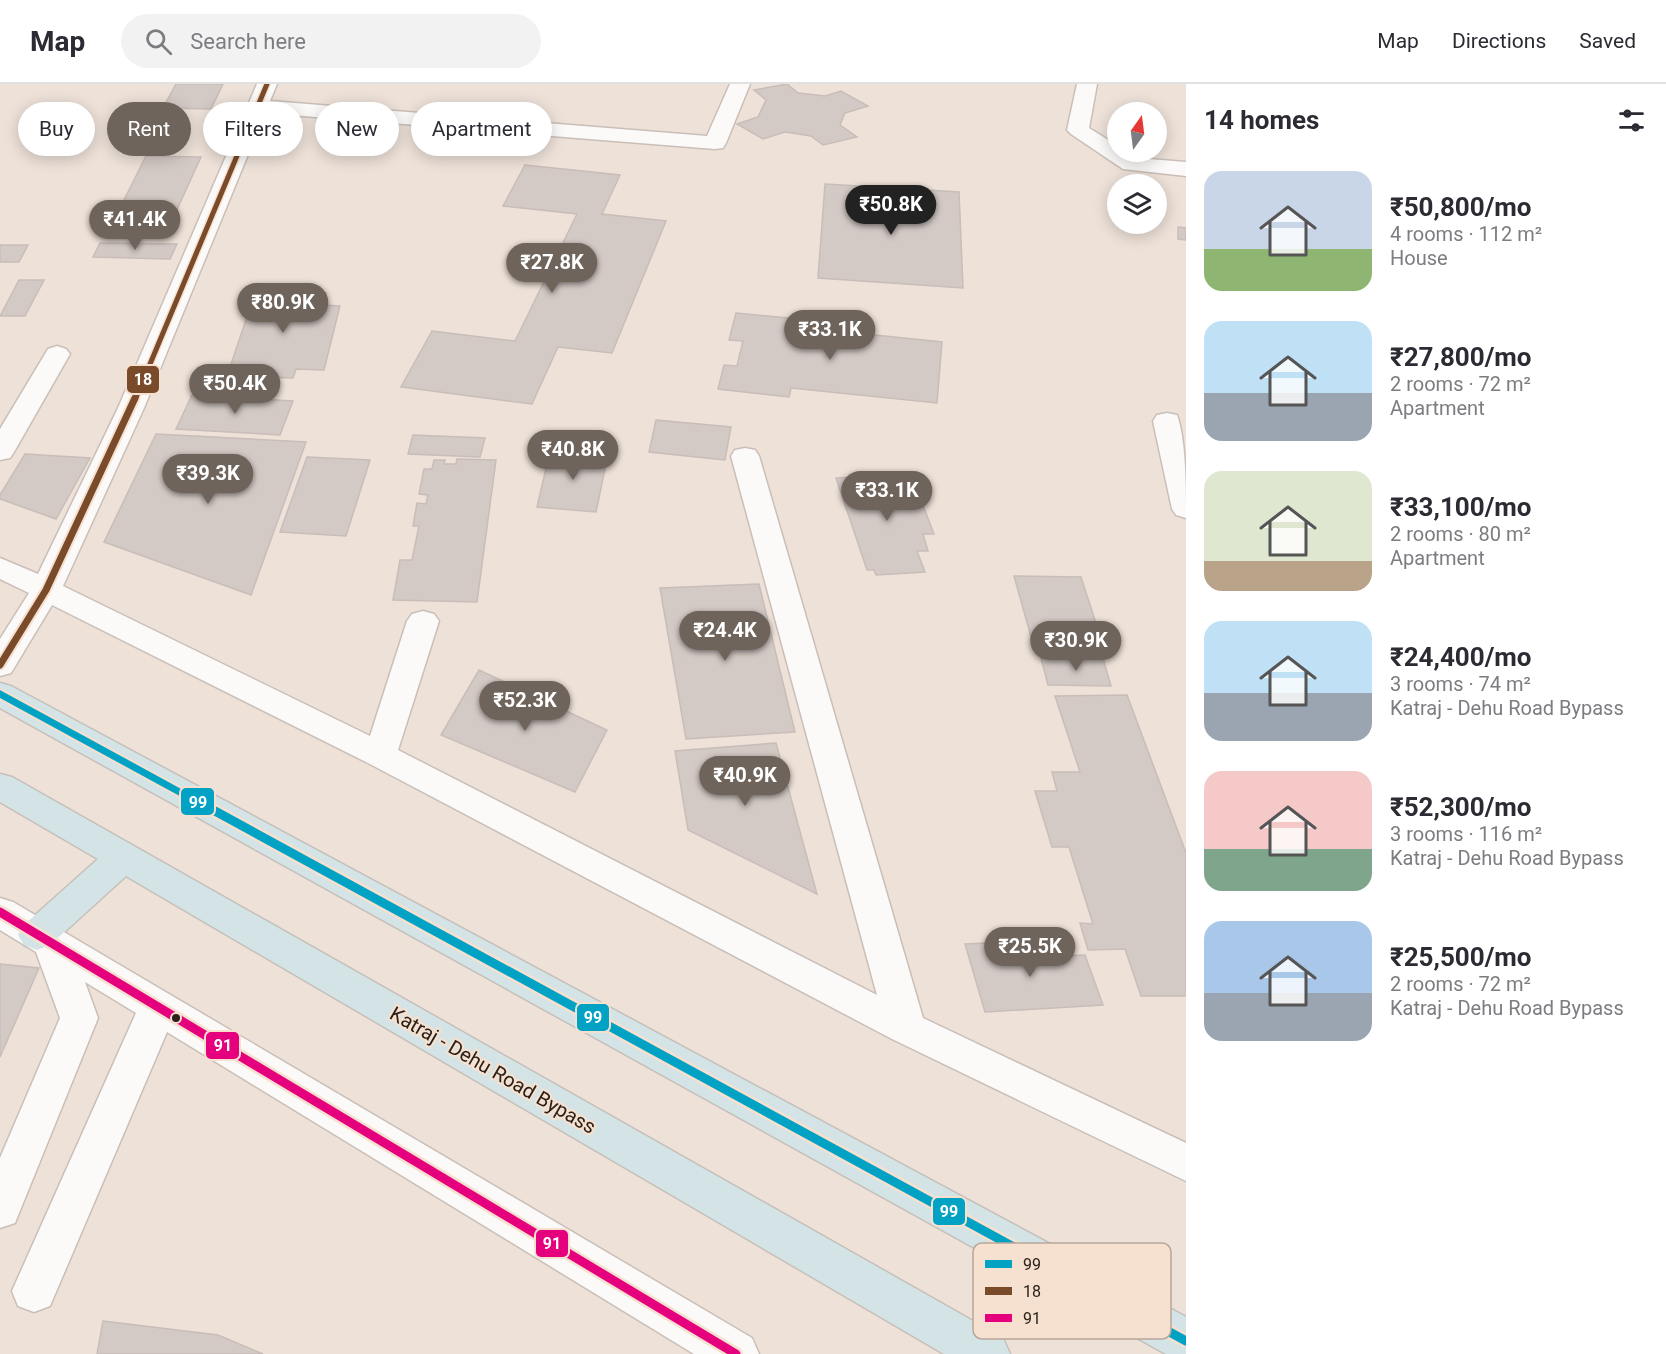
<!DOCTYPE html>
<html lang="en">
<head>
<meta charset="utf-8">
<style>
  body { margin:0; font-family:Roboto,sans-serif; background:#f2f2f3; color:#2b2b33; height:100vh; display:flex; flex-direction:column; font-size:22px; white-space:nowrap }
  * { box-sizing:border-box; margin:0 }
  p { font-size:20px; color:#7c7c81 }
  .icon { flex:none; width:33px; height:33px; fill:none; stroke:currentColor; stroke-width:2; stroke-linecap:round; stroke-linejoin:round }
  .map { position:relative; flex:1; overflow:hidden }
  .panel { display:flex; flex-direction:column; background:#fff; width:480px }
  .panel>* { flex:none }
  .guide { position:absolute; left:18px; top:18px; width:570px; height:54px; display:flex; gap:12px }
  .needle { width:39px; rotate:14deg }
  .tools { position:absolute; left:1107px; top:18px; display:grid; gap:12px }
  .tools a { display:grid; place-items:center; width:60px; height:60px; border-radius:50%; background:#fff; box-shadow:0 3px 15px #0003; font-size:30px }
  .price { position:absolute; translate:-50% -51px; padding:0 14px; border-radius:21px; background:#6e645c; color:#fff; font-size:20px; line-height:39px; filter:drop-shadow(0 2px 3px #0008) }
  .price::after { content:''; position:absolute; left:50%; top:36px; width:18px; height:14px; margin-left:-9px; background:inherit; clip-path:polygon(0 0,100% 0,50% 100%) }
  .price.active { background:#222; color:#fff }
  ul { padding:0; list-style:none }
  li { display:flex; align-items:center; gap:18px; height:150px; padding:0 18px }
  li span { display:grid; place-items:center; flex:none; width:168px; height:120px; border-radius:18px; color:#555 }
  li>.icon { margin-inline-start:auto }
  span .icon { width:72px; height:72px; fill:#fffc; stroke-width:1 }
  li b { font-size:26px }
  h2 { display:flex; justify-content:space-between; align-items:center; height:72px; padding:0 18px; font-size:26px }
  .tag { padding:0 21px; border-radius:27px; background:#fff; box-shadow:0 3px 15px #0003; font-size:21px; line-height:54px }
  .tag.active { background:#6e645c; color:#fff }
  header { display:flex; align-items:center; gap:36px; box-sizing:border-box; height:84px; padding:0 30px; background:#fff; border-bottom:2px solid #e1e1e2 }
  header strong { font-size:28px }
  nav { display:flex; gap:33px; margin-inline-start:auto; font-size:21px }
  .search { width:420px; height:54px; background:#f2f2f3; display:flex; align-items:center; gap:15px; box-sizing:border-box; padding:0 21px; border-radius:33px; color:#7c7c81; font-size:22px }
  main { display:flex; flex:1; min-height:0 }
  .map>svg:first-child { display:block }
</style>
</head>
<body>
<header>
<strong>Map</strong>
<div class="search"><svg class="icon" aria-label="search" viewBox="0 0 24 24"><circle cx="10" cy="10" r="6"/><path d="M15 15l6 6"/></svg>Search here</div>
<nav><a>Map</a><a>Directions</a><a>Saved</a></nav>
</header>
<main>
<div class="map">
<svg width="1186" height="1270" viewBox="0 0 1186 1270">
  <rect width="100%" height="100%" fill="#ede1d8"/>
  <g fill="#d4cac5" stroke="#c8bdb8" stroke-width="1.5">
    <polygon points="176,0 223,0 211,25 163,24"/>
    <polygon points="787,0 798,9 825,12 841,7 868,22 845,29 840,41 857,53 823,61 811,52 785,48 763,55 737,40 758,33 766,16 754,6"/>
    <polygon points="146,72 201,73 169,143 111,142"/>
    <polygon points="525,81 620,91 602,130 666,137 612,269 558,263 532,320 401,303 432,247 515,257 577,130 503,122"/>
    <polygon points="825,100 959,108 963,204 818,194"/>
    <polygon points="1178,143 1186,144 1186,156 1178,155"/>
    <polygon points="100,159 177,160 170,175 93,173"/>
    <polygon points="0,161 28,161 19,178 0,178"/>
    <polygon points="19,196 44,196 25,232 0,232"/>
    <polygon points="258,200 298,201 296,208 326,209 322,221 340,222 324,286 296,285 293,294 255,293 253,299 225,298"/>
    <polygon points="736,229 809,236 807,244 942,258 937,319 791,304 789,313 718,305 724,281 737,282 743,257 729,256"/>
    <polygon points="192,311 293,317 280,351 176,345"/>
    <polygon points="656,336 731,343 725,376 649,368"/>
    <polygon points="156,350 306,358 251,511 104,458"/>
    <polygon points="413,351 485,354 480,373 408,370"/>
    <polygon points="550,367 608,371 596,428 537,423"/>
    <polygon points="25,370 90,374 56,435 0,415 0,411"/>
    <polygon points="307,373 370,376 346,452 280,448"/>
    <polygon points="457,375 496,376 477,518 393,516 400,476 412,476 419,442 413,442 417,419 426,420 428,411 419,410 424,385 432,385 434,376 445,376 444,380 456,380"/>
    <polygon points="911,390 934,450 923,450 928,467 917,467 925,488 876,491 874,486 867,486 836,394"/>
    <polygon points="1014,492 1081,493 1105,567 1035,567"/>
    <polygon points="759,500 795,648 686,655 660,504"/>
    <polygon points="1041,574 1103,574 1111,602 1048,601"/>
    <polygon points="479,586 607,646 575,708 441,651"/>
    <polygon points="1127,611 1186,769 1186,912 1141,912 1125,865 1088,866 1080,839 1093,840 1069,763 1052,763 1035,707 1057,707 1052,688 1080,688 1055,612"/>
    <polygon points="776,659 817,810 688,746 675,667"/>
    <polygon points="1030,857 1035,873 1085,871 1103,921 985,928 965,860"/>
    <polygon points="0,880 39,884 0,973"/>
    <polygon points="103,1237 218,1251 263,1270 97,1270"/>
  </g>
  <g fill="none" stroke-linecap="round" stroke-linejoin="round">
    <defs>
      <g id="minor">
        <polygon points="257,0 277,0 270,17 707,52 730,0 750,0 726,59 723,64 715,65 265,29 144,324 63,502 370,652 407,537 412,530 423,527 434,530 439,537 398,666 877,911 731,372 735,366 745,364 755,366 759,372 923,934 1186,1059 1186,1097 892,955 368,679 52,521 11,589 0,592 0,555 29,509 0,495 0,474 38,490 118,324"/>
        <polygon points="1077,0 1097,0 1089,44 1118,62 1118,68 1126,68 1136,74 1186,78 1186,92 1123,85 1071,50 1067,46"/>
        <polygon points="57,262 66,265 70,270 14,368 10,374 0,376 0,345 48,265"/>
        <path d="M1167,329L1177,331C1186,355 1186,406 1186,434L1176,431L1172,425L1153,337L1157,331Z"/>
        <polygon points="0,814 13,818 752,1254 759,1270 694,1270 167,948 50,1222 34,1228 18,1222 12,1207 136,929 85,898 98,934 15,1139 0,1144 0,1074 60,934 36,868 0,846"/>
      </g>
      <g id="highway">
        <polygon points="0,599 11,602 1186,1233 1186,1270 1166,1270 0,624"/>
        <polygon points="0,690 12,693 1003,1254 1010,1270 944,1270 126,792 50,861 37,866 24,861 18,851 24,841 98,775 0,718"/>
      </g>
    </defs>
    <use href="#minor" stroke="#c9bfb8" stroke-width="3"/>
    <use href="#highway" stroke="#c6c0ba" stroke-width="3"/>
    <use href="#minor" fill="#fcfaf9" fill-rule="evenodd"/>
    <use href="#highway" fill="#d4e3e6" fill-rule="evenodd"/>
    <defs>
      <polyline id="bus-1-far1" points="0,610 218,729"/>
      <polyline id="bus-1" points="215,727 1186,1257"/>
      <polyline id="bus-2-far1" points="135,316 267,0"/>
      <polyline id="bus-2" points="0,581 46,506 135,314"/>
      <polyline id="bus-3" points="0,828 736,1270"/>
    </defs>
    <use href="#bus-1-far1" stroke="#f6e0cf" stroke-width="11"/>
    <use href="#bus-1" stroke="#f6e0cf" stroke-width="14"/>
    <use href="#bus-2-far1" stroke="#f6e0cf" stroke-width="8"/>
    <use href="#bus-2" stroke="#f6e0cf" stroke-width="11"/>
    <use href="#bus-3" stroke="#f6e0cf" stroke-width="14"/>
    <use href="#bus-1-far1" stroke="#02a2c5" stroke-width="7"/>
    <use href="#bus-1" stroke="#02a2c5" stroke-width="9"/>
    <use href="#bus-2-far1" stroke="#7a4b2a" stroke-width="5"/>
    <use href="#bus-2" stroke="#7a4b2a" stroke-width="7"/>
    <use href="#bus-3" stroke="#e5007d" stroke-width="9"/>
  </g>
  <circle fill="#29211a" stroke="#f6e0cf" stroke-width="2" cx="176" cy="934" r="5"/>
  <g text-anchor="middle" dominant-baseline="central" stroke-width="4.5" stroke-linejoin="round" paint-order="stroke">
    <g font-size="20" fill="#29211a" stroke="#f6e0cf">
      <text transform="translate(493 986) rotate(30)">Katraj - Dehu Road Bypass</text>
    </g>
  </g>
  <rect x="973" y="1159" width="198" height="96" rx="9" fill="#f6e0cf" stroke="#b8a799" stroke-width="1.5"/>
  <rect x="985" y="1176" width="27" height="8" fill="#02a2c5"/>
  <rect x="985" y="1203" width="27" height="8" fill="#7a4b2a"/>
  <rect x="985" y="1230" width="27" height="8" fill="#e5007d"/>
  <g font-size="16" fill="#29211a">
    <text x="1023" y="1186">99</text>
    <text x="1023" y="1213">18</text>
    <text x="1023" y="1240">91</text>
  </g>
  <g stroke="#f6e0cf" stroke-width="2">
    <rect x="126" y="281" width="34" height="29" rx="6" fill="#7a4b2a"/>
    <rect x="180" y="703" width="35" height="29" rx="6" fill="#02a2c5"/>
    <rect x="576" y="919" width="34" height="29" rx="6" fill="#02a2c5"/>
    <rect x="205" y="947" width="35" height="29" rx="6" fill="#e5007d"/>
    <rect x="932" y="1113" width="34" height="29" rx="6" fill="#02a2c5"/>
    <rect x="535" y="1145" width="34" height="29" rx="6" fill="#e5007d"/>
  </g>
  <g font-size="16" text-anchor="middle" font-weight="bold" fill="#fff">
    <text x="143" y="301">18</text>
    <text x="198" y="724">99</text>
    <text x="593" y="939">99</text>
    <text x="223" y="967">91</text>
    <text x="949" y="1133">99</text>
    <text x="552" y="1165">91</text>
  </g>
</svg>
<div class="tools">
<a><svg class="needle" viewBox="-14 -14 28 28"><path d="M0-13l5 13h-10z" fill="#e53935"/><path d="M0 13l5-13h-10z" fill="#7c7c81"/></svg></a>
<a><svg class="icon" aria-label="layers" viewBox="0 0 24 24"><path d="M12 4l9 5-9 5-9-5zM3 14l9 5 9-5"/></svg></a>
</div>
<b class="price active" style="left:891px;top:152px">₹50.8K</b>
<b class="price" style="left:135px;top:167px">₹41.4K</b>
<b class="price" style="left:552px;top:210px">₹27.8K</b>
<b class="price" style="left:283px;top:250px">₹80.9K</b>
<b class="price" style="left:830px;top:277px">₹33.1K</b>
<b class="price" style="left:235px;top:331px">₹50.4K</b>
<b class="price" style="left:573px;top:397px">₹40.8K</b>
<b class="price" style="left:208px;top:421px">₹39.3K</b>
<b class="price" style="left:887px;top:438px">₹33.1K</b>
<b class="price" style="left:725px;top:578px">₹24.4K</b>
<b class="price" style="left:1076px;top:588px">₹30.9K</b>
<b class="price" style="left:525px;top:648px">₹52.3K</b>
<b class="price" style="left:745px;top:723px">₹40.9K</b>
<b class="price" style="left:1030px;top:894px">₹25.5K</b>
<div class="guide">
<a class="tag">Buy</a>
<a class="tag active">Rent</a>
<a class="tag">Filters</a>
<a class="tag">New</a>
<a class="tag">Apartment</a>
</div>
</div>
<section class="panel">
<h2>14 homes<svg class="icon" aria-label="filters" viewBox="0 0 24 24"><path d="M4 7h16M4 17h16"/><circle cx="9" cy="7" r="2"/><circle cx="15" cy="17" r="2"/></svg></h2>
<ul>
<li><span style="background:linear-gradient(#c9d6e8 65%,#8fb573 0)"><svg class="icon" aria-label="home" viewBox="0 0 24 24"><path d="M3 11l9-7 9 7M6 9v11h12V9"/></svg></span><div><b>₹50,800/mo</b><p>4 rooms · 112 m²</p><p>House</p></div></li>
<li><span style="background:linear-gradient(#bfe0f5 60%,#9aa5b1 0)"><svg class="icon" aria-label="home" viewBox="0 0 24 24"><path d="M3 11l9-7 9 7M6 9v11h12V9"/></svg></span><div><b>₹27,800/mo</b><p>2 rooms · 72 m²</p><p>Apartment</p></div></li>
<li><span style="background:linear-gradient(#dfe7d0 75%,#b9a48a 0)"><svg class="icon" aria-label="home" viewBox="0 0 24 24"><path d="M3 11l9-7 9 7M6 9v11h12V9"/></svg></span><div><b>₹33,100/mo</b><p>2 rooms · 80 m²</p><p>Apartment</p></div></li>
<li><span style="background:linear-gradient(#bfe0f5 60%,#9aa5b1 0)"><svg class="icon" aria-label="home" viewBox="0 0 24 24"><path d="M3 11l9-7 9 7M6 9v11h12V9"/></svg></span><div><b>₹24,400/mo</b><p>3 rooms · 74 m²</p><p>Katraj - Dehu Road Bypass</p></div></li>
<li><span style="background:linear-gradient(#f6c9c9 65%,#7fa58c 0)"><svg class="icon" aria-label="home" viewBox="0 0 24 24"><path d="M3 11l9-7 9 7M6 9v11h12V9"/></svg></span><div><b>₹52,300/mo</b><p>3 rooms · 116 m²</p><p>Katraj - Dehu Road Bypass</p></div></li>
<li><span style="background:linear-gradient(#a9c7e8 60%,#9aa5b1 0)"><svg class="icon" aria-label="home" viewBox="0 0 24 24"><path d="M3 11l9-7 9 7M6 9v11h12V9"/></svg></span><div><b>₹25,500/mo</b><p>2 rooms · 72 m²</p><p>Katraj - Dehu Road Bypass</p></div></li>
</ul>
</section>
</main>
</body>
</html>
